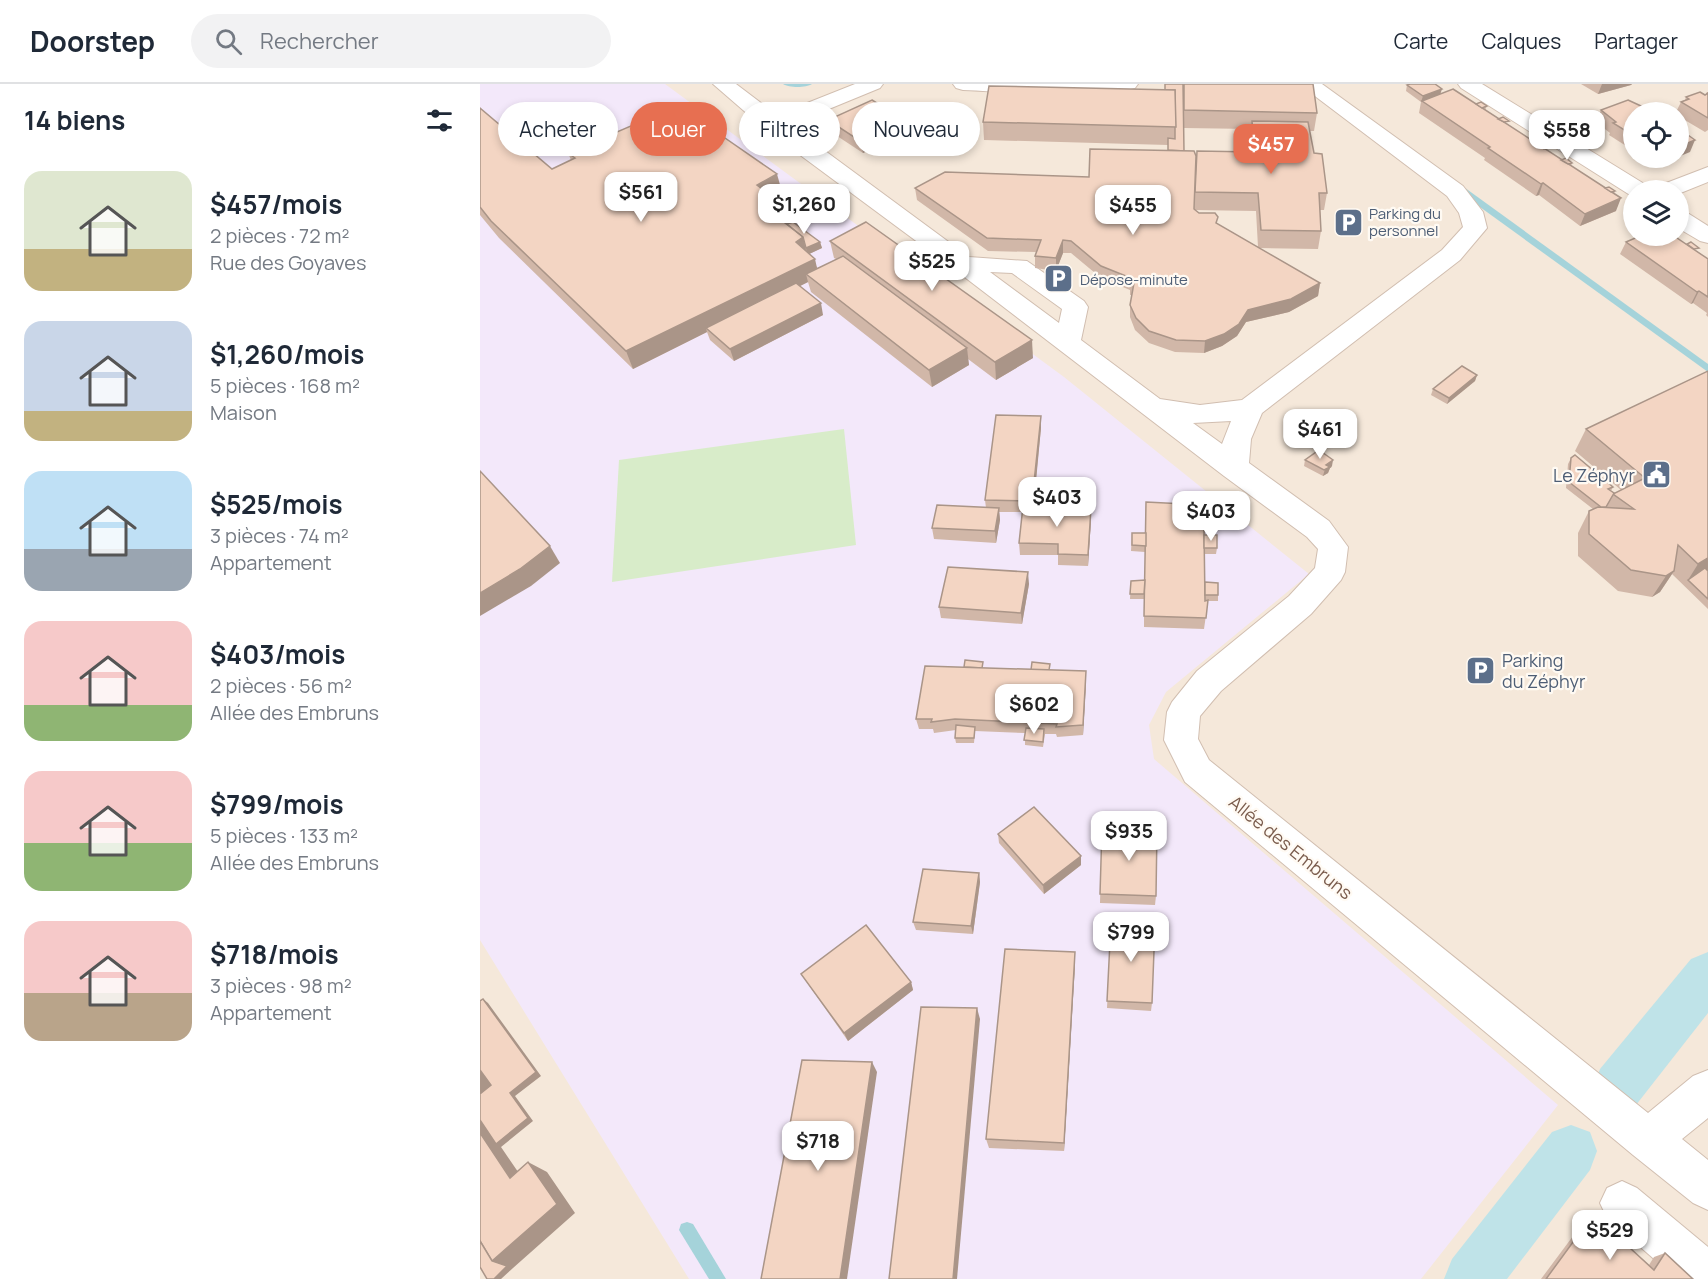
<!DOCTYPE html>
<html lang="fr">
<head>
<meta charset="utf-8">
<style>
  body { margin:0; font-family:Manrope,sans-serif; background:#f2f2f3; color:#1f2937; height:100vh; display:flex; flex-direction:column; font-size:22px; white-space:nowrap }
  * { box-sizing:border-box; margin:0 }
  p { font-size:20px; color:#747a83 }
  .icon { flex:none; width:33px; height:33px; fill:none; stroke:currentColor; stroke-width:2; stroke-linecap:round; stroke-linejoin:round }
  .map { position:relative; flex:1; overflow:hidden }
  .sheet { display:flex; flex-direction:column; background:#fff; width:480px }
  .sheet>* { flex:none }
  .guide { position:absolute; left:18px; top:18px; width:570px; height:54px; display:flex; gap:12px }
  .tools { position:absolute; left:1143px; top:18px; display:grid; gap:12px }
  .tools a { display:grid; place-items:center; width:66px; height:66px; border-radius:50%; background:#fff; box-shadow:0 3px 9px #0003; font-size:30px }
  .price { position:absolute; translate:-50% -51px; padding:0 14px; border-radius:12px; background:#fff; color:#222; font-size:20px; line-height:39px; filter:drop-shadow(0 2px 3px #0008) }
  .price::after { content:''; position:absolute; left:50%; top:36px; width:18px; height:14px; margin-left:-9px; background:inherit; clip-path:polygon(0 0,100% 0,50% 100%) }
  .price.on { background:#e76f51; color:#fff }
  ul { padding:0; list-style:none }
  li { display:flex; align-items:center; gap:18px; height:150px; padding:0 24px }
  li span { display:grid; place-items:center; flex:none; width:168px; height:120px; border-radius:18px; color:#555 }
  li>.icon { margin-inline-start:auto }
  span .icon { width:72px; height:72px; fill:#fffc; stroke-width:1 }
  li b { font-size:26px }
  h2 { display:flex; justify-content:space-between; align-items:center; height:72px; padding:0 24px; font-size:26px }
  .pill { padding:0 21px; border-radius:27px; background:#fff; box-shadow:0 3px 9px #0003; font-size:21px; line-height:54px }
  .pill.on { background:#e76f51; color:#fff }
  header { display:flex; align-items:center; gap:36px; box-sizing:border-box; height:84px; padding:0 30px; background:#fff; border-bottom:2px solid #e0e1e3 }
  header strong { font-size:28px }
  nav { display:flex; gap:33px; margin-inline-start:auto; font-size:21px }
  .search { width:420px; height:54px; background:#f2f2f3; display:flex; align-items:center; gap:15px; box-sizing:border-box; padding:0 21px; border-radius:33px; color:#747a83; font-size:22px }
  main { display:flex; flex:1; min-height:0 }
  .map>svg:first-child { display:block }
</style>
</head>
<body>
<header>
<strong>Doorstep</strong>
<div class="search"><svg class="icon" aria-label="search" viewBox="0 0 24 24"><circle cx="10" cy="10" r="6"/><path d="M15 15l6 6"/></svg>Rechercher</div>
<nav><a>Carte</a><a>Calques</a><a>Partager</a></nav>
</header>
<main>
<section class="sheet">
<h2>14 biens<svg class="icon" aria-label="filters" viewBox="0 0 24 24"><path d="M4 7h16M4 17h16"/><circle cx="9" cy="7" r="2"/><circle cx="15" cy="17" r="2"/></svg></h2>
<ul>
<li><span style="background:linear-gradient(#dfe7d0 65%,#c2b280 0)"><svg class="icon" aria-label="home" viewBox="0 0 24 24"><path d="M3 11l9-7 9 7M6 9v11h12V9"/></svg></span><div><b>$457/mois</b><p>2 pièces · 72 m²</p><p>Rue des Goyaves</p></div></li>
<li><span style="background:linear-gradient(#c9d6e8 75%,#c2b280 0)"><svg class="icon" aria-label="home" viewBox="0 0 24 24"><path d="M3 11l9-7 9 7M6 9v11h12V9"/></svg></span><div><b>$1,260/mois</b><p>5 pièces · 168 m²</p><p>Maison</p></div></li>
<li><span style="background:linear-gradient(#bfe0f5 65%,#9aa5b1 0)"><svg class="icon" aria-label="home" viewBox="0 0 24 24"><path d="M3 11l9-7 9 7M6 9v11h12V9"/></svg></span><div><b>$525/mois</b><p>3 pièces · 74 m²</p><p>Appartement</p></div></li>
<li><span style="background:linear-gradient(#f6c9c9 70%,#8fb573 0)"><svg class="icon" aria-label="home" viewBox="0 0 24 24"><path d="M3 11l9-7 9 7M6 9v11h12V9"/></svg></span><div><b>$403/mois</b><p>2 pièces · 56 m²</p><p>Allée des Embruns</p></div></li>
<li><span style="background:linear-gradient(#f6c9c9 60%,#8fb573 0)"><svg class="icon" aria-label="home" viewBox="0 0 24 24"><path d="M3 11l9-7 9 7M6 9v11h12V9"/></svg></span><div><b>$799/mois</b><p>5 pièces · 133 m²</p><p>Allée des Embruns</p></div></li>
<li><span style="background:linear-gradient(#f6c9c9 60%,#b9a48a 0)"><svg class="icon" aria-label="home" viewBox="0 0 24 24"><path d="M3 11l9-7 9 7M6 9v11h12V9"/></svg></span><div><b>$718/mois</b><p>3 pièces · 98 m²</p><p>Appartement</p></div></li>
</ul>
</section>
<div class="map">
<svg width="1228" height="1195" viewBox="0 0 1228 1195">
  <rect width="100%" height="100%" fill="#fdf6ec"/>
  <path fill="#f5e8da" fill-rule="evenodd" d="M0,0H1228V1195H0ZM1154,28H1198V74H1154ZM1154,106H1198V152H1154Z"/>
  <polygon fill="#f3e8fa" points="0,0 185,0 584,293 829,490 686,608 669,641 674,675 1078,1021 941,1195 209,1195 0,856"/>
  <polygon fill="#d8ecc9" points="364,345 376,461 132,498 139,376"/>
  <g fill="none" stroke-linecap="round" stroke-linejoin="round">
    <g fill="#a5d3da" fill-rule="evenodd">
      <path d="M303,0H332C326,4 309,4 303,0Z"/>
      <polygon points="975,101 981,101 1228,280 1228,288 975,105"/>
      <polygon points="207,1138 213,1140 246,1195 229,1195 199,1146 201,1140"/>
    </g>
    <g fill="#bfe3e8" fill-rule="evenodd">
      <polygon points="1228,868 1228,929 1156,1021 1138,1028 1120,1021 1113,1003 1120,985 1211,875"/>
      <polygon points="1091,1041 1110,1048 1117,1067 1110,1086 1027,1195 964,1195 972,1175 1072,1048"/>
    </g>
    <defs>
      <g id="minor">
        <path d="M233,0H256L297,31L375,0H403L400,4L310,41L489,173L547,177L604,217L608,223L601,256L680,315L720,321L762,316L962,166L983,143L979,129L967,112L819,0H842L983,102L1003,128L1007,144L980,176L782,329L771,355L769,379L849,437L868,463L865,488L861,496L831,530L741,607L720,632L718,655L729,676L1168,1029L1213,992L1228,986V1034L1202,1055L1228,1076V1126L1213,1119L1153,1071L705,698L684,656L687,628L692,618L717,587L809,512L835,484L838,465L827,453L744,392L474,185L285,45ZM510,188L532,189L582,225L579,239ZM751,337L742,360L713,339Z"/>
        <path d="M473,0H658L655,4C605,17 536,8 483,6L476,4Z"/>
        <polygon points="978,0 1002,0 1166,101 1169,106 1154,106 1154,112 1150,111 981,4"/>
        <polygon points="1228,83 1228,98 1198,110 1198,106 1178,106 1181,101"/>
        <polygon points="1198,126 1206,128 1228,142 1228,159 1220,157 1198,144"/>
        <polygon points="1142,1097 1157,1104 1228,1163 1228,1195 1197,1195 1127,1134 1120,1119 1127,1104"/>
      </g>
    </defs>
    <use href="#minor" stroke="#d1beb0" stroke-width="2"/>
    <use href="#minor" fill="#fff" fill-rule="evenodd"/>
  </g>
  <g fill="#d1b7a8" fill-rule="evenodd">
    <path d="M703,0H833L837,29L834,47H830L834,69L847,109L844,126H840L841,147L838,165L779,164L840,199L838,212L809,228L766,238L757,252L742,262L724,269L695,268L669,259L655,246L650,233V221L652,211H650V206L621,194L591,169H583L576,187L555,184V172L556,168L508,167L437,116L435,104L609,93L688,66V61L504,56L503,38L703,7ZM704,44L771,45L770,54L771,68L716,72L704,67ZM714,126L776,127L778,163L738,140Z"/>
    <polygon points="1101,0 1152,0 1151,1 1118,10"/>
    <polygon points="927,1 1007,22 1005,26 1081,76 1092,79 1091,82 1125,104 1135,107 1134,110 1136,127 1100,142 1059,111 1056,112 1004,76 1005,74 939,29 941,18 926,7"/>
    <polygon points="1227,8 1228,8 1228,46 1225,48 1198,32 1198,28 1196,28 1201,18 1205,16 1206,13 1225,11"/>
    <polygon points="0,24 72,85 91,76 88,69 173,49 213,54 302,108 292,113 310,126 313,138 340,158 342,164 329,170 338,185 356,175 354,174 350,157 553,274 516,296 488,275 489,281 452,303 331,208 328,198 320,202 343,231 254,277 230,256 227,248 153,285 19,154 0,131"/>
    <polygon points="1121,26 1154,28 1154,67 1129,51 1130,49 1116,38"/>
    <polygon points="348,36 426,49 383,69 351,48"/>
    <polygon points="1173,74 1197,74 1183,80"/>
    <polygon points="1146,158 1217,167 1228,175 1228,233 1226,231 1227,229 1213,219 1211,220 1140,170"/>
    <polygon points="1228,287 1228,525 1192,490 1180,508 1172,513 1138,507 1098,472 1098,449 1109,427 1113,425 1086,404 1088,380 1091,374 1133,403 1131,407 1134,409 1141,406 1095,367 1106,345"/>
    <polygon points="997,291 995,297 967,320 951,311 953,305"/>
    <polygon points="561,332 561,344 553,423 611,436 608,482 578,481 578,471 540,471 539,459 543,428 519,428 520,436 516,459 454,455 452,444 506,424 505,416"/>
    <polygon points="825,376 852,382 850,384 848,389 843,392 824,382"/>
    <polygon points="666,418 726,437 724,451 737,464 736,470 724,470 725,498 738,511 738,517 728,517 724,545 664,543 664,513 664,515 650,515 651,497 665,496 665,468 651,467 652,449 665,449"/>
    <polygon points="549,500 542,540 461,534 459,523"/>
    <polygon points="504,584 570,586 606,598 603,651 577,653 576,650 565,650 563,663 545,661 545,649 495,647 494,659 476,659 475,654 476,646 454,649 453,645 439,645 436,635"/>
    <polygon points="622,744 676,812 675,821 620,819"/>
    <polygon points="518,750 601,781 564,810 519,759"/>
    <polygon points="499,789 500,798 493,850 436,846 433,838"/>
    <polygon points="631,838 672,919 671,927 627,924"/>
    <polygon points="595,880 584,1067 509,1064 506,1055"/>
    <polygon points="321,890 431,898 433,906 368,957"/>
    <polygon points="1125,1141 1169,1181 1174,1173 1185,1169 1213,1195 1061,1195 1096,1148 1104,1143 1112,1151 1116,1146"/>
  </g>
  <g fill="#aa9588">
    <polygon points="1122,0 1152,0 1151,1 1118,10"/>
    <polygon points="962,5 960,11 941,18 943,12"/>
    <polygon points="425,37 426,49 383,69 380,57"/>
    <polygon points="1215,56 1210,68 1198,73 1198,63"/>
    <polygon points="1185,74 1197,74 1183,80"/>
    <polygon points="297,90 302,108 282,118 277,101"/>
    <polygon points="1063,99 1059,111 1056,112 1061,100"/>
    <polygon points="1141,114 1136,127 1100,142 1105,130"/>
    <polygon points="310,126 314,144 305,148 296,132"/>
    <polygon points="323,153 327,171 316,158"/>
    <polygon points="583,156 583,169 576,187 576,174"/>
    <polygon points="340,158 342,164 327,171 326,164"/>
    <polygon points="335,175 339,193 326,190 328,198 230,247 226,244 227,248 153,285 146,267"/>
    <polygon points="840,199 838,212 809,228 766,238 757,252 742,262 724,269 725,257 768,226"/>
    <polygon points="1219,207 1213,219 1211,220 1217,208"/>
    <polygon points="341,219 343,231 254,277 250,265"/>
    <polygon points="552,256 553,274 516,296 515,278"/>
    <polygon points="487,264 489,281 452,303 449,286"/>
    <polygon points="997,291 995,297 967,320 969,314"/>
    <polygon points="561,332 561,344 553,429 552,417"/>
    <polygon points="853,376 852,382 850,384 848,389 843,392 846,381"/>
    <polygon points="519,424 520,436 516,459 515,447"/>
    <polygon points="611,424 611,436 608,482 608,471"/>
    <polygon points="70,462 80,479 51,502 0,532 0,509"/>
    <polygon points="1228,474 1228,486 1210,498 1208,496 1218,480"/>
    <polygon points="1194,487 1180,508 1172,513 1186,492"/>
    <polygon points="548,488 549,500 542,540 541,529"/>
    <polygon points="606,587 606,598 603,651 603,641"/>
    <polygon points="601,772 601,781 564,810 563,801"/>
    <polygon points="499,789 500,798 493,850 491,842"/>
    <polygon points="595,868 595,880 584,1067 584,1059"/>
    <polygon points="431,898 433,906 368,957 364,949"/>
    <polygon points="3,915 8,919 61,992 35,1012 53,1037 21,1063 49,1104 30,1094 0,1049 0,1031 30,1009"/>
    <polygon points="497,924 500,935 477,1195 473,1195"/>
    <polygon points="392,978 397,988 367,1195 360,1195"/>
    <polygon points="0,982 16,1005 0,1018"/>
    <polygon points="48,1078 67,1088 95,1129 33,1184 21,1195 14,1195 12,1177"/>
  </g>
  <g fill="#f3d5c3" stroke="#aa9588" stroke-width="1.5">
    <polygon points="685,0 703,0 704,67 688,66 688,54 695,55 695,6 685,6"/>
    <polygon points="704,0 833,0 837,29 704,26"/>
    <polygon points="930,0 955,0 962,5 943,12 927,1"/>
    <polygon points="509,2 695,6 696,43 503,38"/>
    <polygon points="973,5 1141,114 1105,130 1063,99 1061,100 1008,64 1010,63 942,17"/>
    <polygon points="1220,8 1225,11 1228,9 1228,34 1201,18 1209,15 1206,13"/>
    <polygon points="392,16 425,37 380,57 348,36"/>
    <polygon points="1148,16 1174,28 1154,28 1154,52 1133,39 1136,38 1121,26"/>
    <polygon points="1001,18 1007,22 1002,24 996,20"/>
    <polygon points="0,24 72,85 95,74 88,69 160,38 173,49 196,38 213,54 232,45 297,90 277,101 310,126 296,132 323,153 316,158 335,175 146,267 11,137 0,123"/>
    <polygon points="1023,33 1029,37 1024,38 1018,35"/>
    <polygon points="772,37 828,38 834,69 842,70 847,109 839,109 841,147 781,146 778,109 715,108 717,67 774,68"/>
    <polygon points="1198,44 1215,56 1198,63"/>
    <polygon points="1062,59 1068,63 1064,65 1058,61"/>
    <polygon points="610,65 714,67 716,72 714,125 719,129 735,129 738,133 736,139 840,199 811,215 768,226 759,240 744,250 725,257 696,256 669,247 656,234 650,221 654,199 651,198 651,194 621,182 591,157 583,156 576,174 555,172 561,156 507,154 435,104 465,88 609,93"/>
    <polygon points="1086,74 1092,79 1088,80 1081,76"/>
    <polygon points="1129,103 1135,107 1131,108 1125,104"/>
    <polygon points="313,138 340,158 326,164 323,153 307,140"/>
    <polygon points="386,138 552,256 515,278 350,157"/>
    <polygon points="1160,152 1194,152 1228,175 1228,213 1219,207 1217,208 1146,158"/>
    <polygon points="1211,158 1219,164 1214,165 1207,160"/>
    <polygon points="363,172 487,264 449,286 326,190"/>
    <polygon points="316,199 341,219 250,265 226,244"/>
    <polygon points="982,282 997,291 969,314 953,305"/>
    <polygon points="1228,287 1228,474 1218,480 1198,461 1194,487 1186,492 1151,486 1109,450 1109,427 1118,423 1154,425 1133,410 1165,394 1106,345"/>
    <polygon points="516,331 561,332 552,417 505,416"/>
    <polygon points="839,366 853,376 846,381 850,383 844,386 825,376"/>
    <polygon points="1095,371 1133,403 1128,405 1134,409 1126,423 1121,423 1089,398 1091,374"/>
    <polygon points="0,387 70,462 40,485 0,509"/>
    <polygon points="666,418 724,421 726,437 724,437 724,446 725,517 728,516 726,534 664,532"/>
    <polygon points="457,421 519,424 515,447 452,444"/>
    <polygon points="543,422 611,424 608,471 578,470 578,460 539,459"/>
    <polygon points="652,449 666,449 666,462 652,461"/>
    <rect x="724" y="451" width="13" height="13"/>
    <polygon points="468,483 548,488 541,529 459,523"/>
    <polygon points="1225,484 1228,487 1228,515 1208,496"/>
    <polygon points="665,496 664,510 650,510 651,497"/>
    <polygon points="725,498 738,499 738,511 725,511"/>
    <polygon points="485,576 503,578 502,584 484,583"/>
    <polygon points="552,578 570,580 569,586 551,586"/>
    <polygon points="445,582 606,587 603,641 576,643 577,640 475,635 451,638 452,635 436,635"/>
    <polygon points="476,641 495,643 494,654 475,654"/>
    <polygon points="546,644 564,645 563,658 544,656"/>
    <polygon points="554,723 601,772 563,801 518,750"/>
    <polygon points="622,744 677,745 676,812 620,810"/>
    <polygon points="443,785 499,789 491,842 433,838"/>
    <polygon points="631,838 675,841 672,919 627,917"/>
    <polygon points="386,841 431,898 364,949 321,890"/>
    <polygon points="525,865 595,868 584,1059 506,1055"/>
    <polygon points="3,915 56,988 30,1009 48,1034 16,1060 0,1036 0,1010 11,1001 0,986 0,917"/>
    <polygon points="441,923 497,924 473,1195 409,1195"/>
    <polygon points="322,976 392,978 360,1195 281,1195"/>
    <polygon points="0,1049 30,1094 48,1078 77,1120 12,1177 0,1157"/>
    <polygon points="1125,1141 1174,1186 1185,1169 1213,1195 1066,1195 1104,1143 1115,1154"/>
    <polygon points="0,1157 12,1177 27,1182 14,1195 7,1195 0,1183"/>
  </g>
  <defs>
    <symbol id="parking-square" viewBox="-11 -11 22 22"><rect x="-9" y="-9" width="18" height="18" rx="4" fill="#5c6f8a" stroke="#fffaf3"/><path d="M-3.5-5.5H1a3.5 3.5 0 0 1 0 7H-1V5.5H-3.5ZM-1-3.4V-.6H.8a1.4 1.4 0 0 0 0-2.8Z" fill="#fff"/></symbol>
    <symbol id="civic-square" viewBox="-11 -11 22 22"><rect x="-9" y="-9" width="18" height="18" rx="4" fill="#5c6f8a" stroke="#fffaf3"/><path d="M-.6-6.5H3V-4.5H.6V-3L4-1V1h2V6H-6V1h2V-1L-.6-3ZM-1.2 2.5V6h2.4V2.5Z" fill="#fff"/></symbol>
  </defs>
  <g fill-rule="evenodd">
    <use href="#parking-square" x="852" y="122" width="33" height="33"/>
    <use href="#parking-square" x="562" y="178" width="33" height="33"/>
    <use href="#civic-square" x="1160" y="374" width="33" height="33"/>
    <use href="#parking-square" x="984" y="570" width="33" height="33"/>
  </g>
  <g text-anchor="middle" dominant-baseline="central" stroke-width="4.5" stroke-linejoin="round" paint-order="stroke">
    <g font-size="15" fill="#4e5e75" stroke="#fffaf3" text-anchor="start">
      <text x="889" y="129">Parking du<tspan x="889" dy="17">personnel</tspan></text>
      <text x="600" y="195">Dépose-minute</text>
    </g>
    <g font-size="18" fill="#4e5e75" stroke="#fffaf3" text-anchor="end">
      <text x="1155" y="391">Le Zéphyr</text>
      <text x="1022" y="576" text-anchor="start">Parking<tspan x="1022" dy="21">du Zéphyr</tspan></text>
    </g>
    <g font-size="18" fill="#7a5c4d" stroke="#fffaf3">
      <text transform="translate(811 763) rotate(39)">Allée des Embruns</text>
    </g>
  </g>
</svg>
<div class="tools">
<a><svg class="icon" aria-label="locate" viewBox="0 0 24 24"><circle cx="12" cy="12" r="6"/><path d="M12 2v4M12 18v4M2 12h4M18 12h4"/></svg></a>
<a><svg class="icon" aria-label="layers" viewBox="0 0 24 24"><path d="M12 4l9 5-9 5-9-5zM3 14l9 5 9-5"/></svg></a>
</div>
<b class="price" style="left:1087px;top:77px">$558</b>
<b class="price on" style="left:791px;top:91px">$457</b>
<b class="price" style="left:161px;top:139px">$561</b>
<b class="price" style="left:324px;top:151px">$1,260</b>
<b class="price" style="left:653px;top:152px">$455</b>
<b class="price" style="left:452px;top:208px">$525</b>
<b class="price" style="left:840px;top:376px">$461</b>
<b class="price" style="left:577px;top:444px">$403</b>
<b class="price" style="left:731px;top:458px">$403</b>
<b class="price" style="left:554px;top:651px">$602</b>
<b class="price" style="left:649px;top:778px">$935</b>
<b class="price" style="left:651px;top:879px">$799</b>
<b class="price" style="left:338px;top:1088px">$718</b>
<b class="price" style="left:1130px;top:1177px">$529</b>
<div class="guide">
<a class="pill">Acheter</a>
<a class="pill on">Louer</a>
<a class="pill">Filtres</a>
<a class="pill">Nouveau</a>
</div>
</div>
</main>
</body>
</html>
